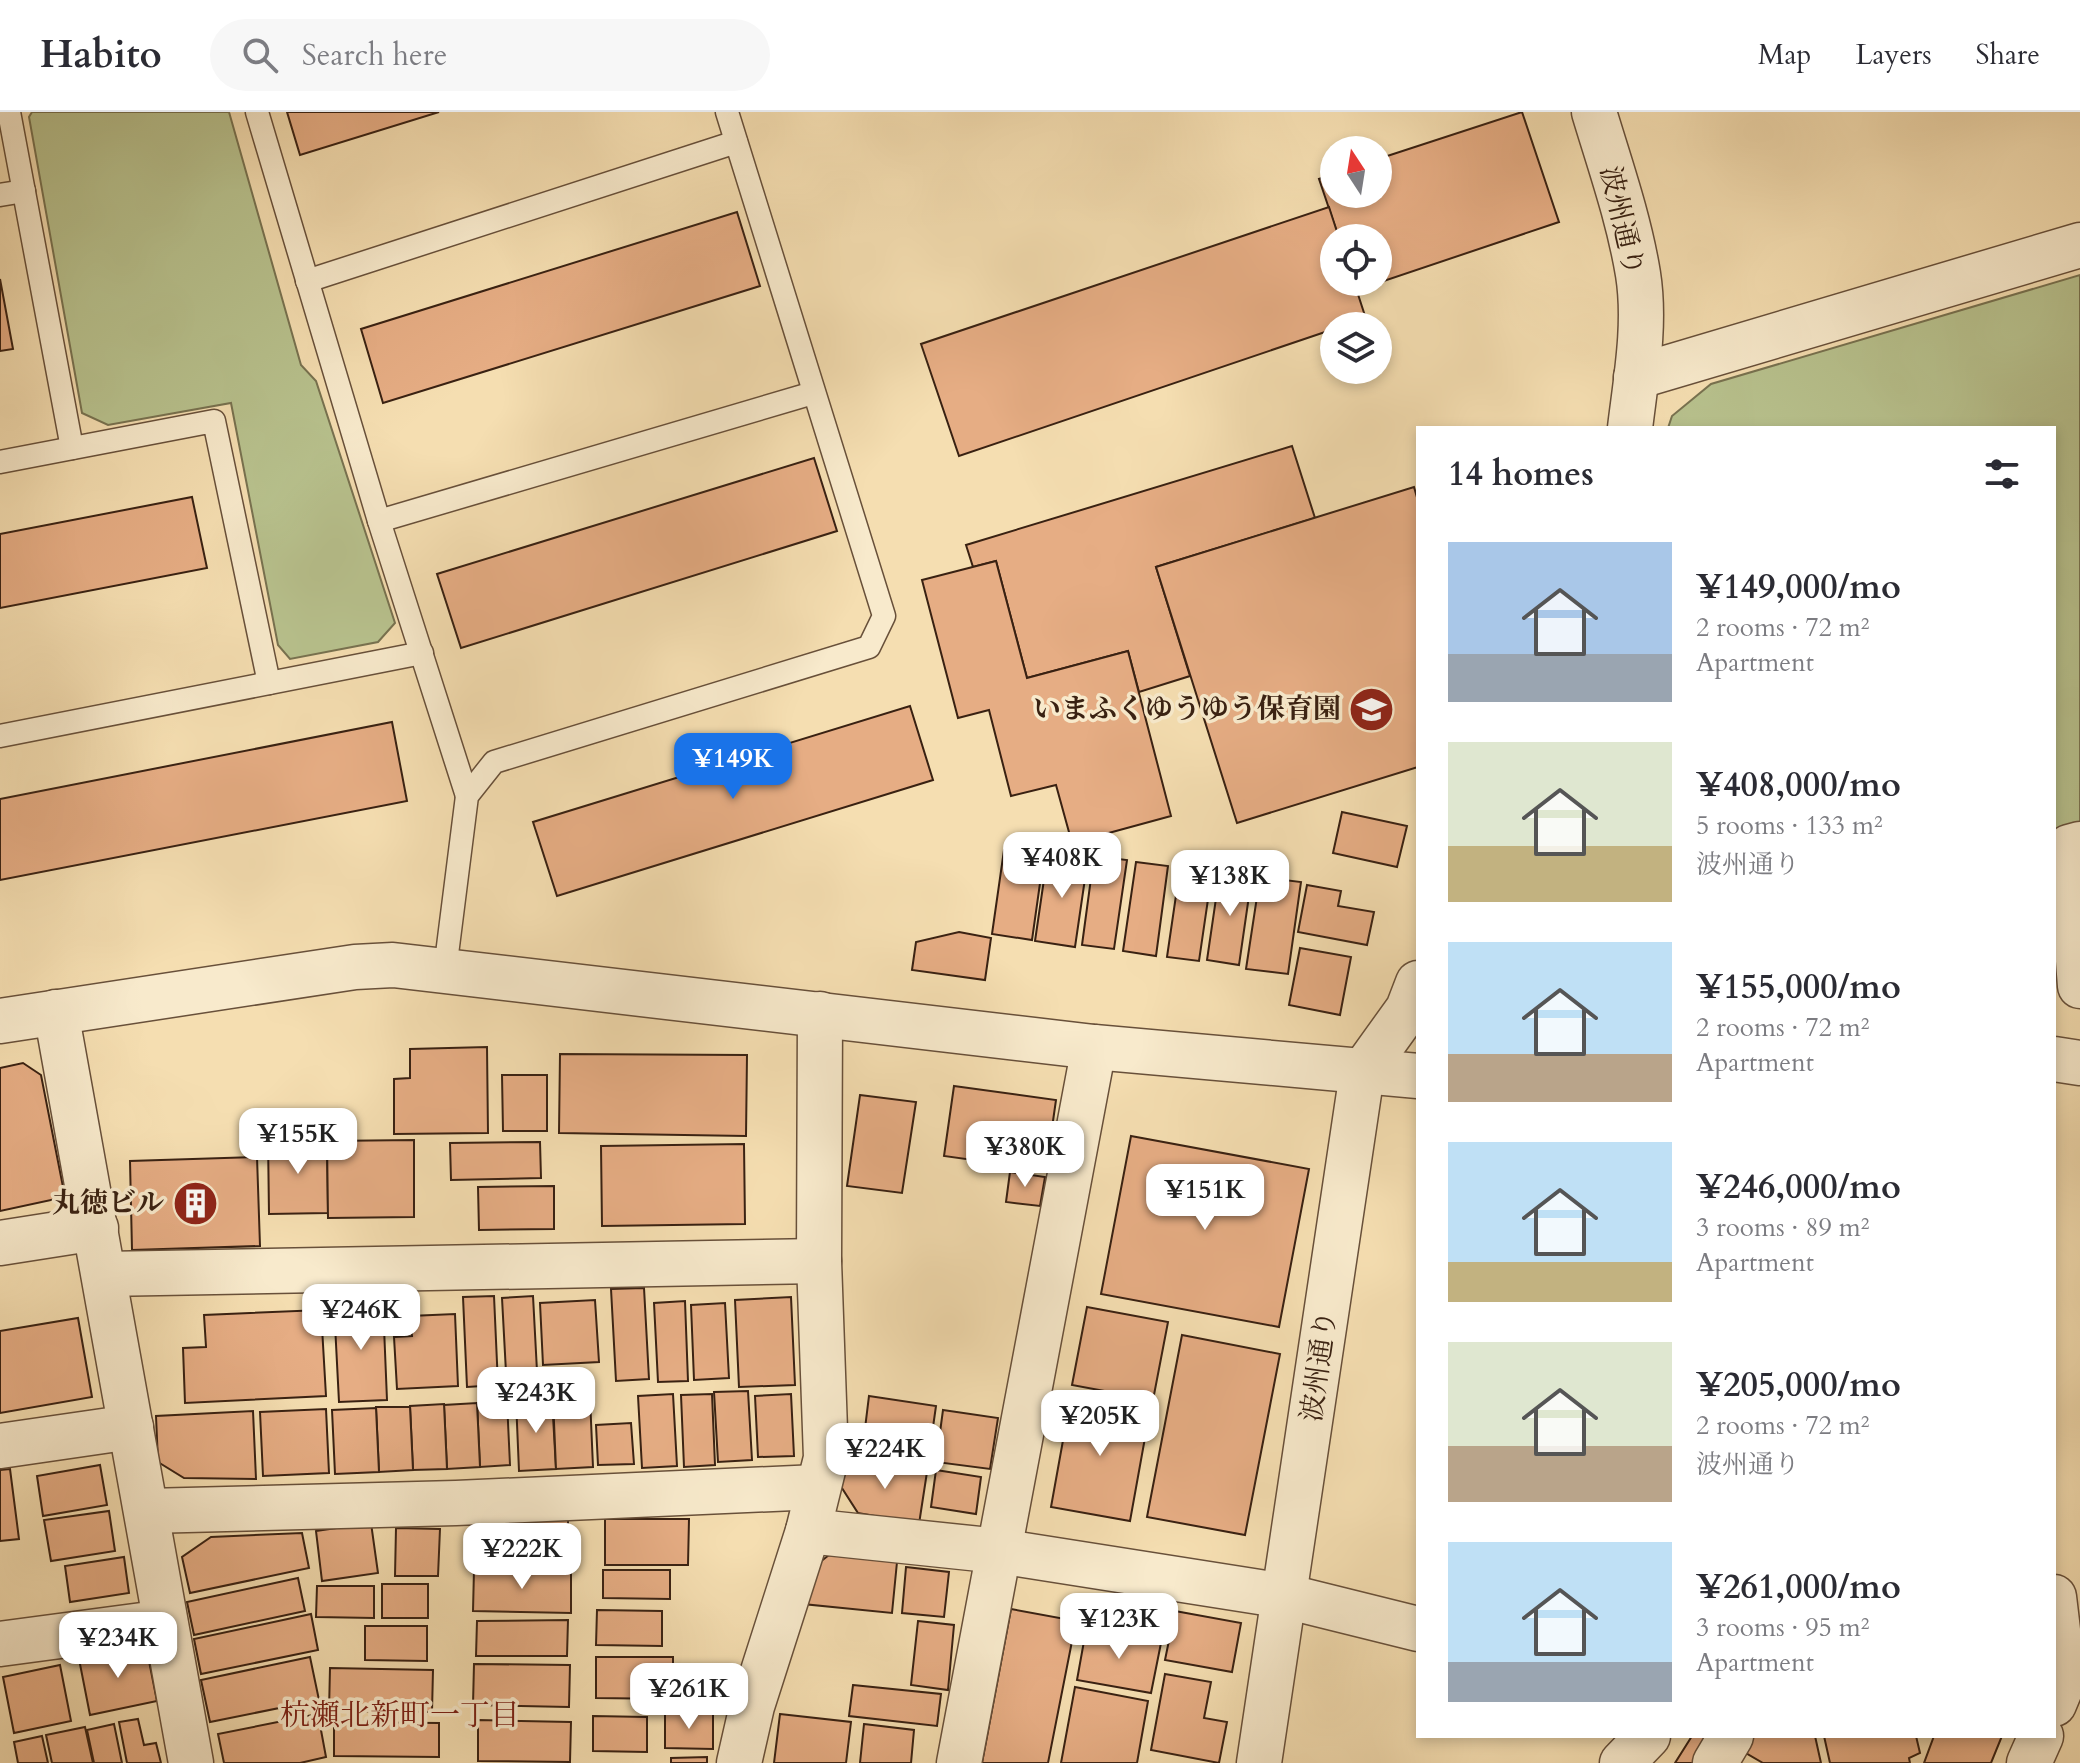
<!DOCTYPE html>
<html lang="en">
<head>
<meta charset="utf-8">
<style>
  body { margin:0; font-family:Cardo,"Noto Serif JP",serif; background:#f7f7f7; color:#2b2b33; height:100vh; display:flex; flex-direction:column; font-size:30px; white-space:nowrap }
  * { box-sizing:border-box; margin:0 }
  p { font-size:26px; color:#7c7c81 }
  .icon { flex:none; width:44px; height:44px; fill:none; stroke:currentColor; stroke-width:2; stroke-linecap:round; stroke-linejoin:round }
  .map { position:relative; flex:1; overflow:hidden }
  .panel { position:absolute; left:1416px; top:314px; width:640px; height:1312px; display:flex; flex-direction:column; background:#fff; border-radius:0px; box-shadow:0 4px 12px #0003 }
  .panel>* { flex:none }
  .needle { width:52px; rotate:348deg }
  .fabs { position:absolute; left:1320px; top:24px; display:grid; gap:16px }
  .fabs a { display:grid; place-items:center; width:72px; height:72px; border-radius:50%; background:#fff; box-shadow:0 4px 12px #0003; font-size:40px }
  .price { position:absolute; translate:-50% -68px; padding:0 18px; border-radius:16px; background:#fff; color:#222; font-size:26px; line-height:52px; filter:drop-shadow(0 2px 4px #0008) }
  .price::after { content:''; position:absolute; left:50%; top:48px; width:24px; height:18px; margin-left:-12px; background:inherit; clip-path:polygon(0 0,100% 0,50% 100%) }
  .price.active { background:#1a73e8; color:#fff }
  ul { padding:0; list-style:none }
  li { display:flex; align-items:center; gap:24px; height:200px; padding:0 32px }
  li span { display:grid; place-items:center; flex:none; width:224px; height:160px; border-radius:0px; color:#555 }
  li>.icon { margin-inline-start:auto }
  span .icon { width:96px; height:96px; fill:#fffc; stroke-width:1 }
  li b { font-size:34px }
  h2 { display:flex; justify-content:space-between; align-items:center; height:96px; padding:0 32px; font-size:34px }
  header { display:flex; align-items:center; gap:48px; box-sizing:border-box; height:112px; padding:0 40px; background:#fff; border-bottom:2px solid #e1e1e2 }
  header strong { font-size:38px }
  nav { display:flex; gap:44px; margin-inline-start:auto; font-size:28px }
  .search { width:560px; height:72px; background:#f7f7f7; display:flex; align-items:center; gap:20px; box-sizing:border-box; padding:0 28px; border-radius:44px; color:#7c7c81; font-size:30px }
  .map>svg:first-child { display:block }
</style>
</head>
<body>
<header>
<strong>Habito</strong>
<div class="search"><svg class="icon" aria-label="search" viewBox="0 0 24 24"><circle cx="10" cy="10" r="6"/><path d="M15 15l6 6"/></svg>Search here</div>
<nav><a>Map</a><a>Layers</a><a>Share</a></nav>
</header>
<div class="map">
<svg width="2080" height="1651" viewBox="0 0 2080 1651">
  <rect width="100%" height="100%" fill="#f5deb1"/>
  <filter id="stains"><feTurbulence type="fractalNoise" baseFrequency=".0025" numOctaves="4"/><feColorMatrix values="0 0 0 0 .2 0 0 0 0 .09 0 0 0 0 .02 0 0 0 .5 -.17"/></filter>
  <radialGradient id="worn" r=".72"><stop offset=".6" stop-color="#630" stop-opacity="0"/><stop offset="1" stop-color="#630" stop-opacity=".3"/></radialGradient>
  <g fill="#b8c28e" stroke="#787250" stroke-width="2">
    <polygon points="32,0 229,0 301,253 316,269 395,511 378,530 290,547 278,533 231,291 108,313 82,301 29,5"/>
    <polygon points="2080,163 2080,712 2054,719 2054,316 1668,316 1672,304 1711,272"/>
  </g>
  <g fill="#e6ad84" stroke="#392112" stroke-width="2">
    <polygon points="287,0 439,0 300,43"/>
    <polygon points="1522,0 1559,110 1357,178 1354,170 1378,170 1378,126 1339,126 1319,67 1334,62 1334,82 1378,82 1378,47"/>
    <polygon points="1329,95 1339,126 1334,126 1334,170 1354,170 1366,207 1334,214 1334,217 959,344 921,232"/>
    <polygon points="737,100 760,174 383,291 361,217"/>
    <polygon points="0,167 13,237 0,239"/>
    <polygon points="1292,334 1315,406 1156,455 1190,564 1139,580 1128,539 1027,566 996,449 973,455 966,433"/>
    <polygon points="814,346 837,419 461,536 437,462"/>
    <polygon points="1414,375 1418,389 1418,655 1237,711 1156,455"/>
    <polygon points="192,385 207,456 0,496 0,422"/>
    <polygon points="996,449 1027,566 1128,539 1171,704 1072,731 1056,673 1011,684 989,598 958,606 922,468"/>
    <polygon points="910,594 933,668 557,784 533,710"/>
    <polygon points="392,610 407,689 0,768 0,687"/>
    <polygon points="1342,700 1407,714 1397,755 1333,741"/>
    <polygon points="1004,738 1044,743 1032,828 992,822"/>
    <polygon points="1048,740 1088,746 1075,835 1035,829"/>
    <polygon points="1094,744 1127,748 1114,837 1082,833"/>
    <polygon points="1136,750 1168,754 1156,844 1123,839"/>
    <polygon points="1180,756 1212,760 1199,849 1167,845"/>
    <polygon points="1220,759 1252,763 1239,853 1207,848"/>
    <polygon points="1260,765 1301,770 1288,862 1246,857"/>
    <polygon points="1307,773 1341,779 1338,794 1374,800 1367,833 1298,820"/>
    <polygon points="959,820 991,826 985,868 912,858 916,830"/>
    <polygon points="1300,836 1351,845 1340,903 1289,893"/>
    <polygon points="487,935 488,1021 394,1022 394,967 410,966 410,937"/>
    <polygon points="560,942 747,943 746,1024 559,1021"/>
    <polygon points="23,951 41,963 65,1085 0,1099 0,956"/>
    <polygon points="502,963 547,963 547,1019 503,1019"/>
    <polygon points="954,974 1056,988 1046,1058 944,1044"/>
    <polygon points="860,983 916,990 902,1081 847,1074"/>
    <polygon points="1131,1024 1309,1057 1279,1215 1101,1182"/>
    <polygon points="327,1025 328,1101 269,1102 268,1026"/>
    <polygon points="414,1028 414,1105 328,1106 327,1029"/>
    <polygon points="540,1030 541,1066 451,1068 450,1031"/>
    <polygon points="744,1032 745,1112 602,1114 601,1034"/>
    <polygon points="257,1045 260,1134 132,1138 130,1049"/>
    <polygon points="1010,1060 1045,1065 1040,1094 1006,1090"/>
    <polygon points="554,1074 554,1117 479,1118 478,1075"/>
    <polygon points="644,1176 649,1267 616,1269 611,1177"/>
    <polygon points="494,1184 498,1273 467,1275 463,1185"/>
    <polygon points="533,1184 538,1278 507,1279 502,1186"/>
    <polygon points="791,1185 795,1273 739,1275 735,1188"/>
    <polygon points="595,1188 599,1250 543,1253 540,1191"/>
    <polygon points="685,1189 688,1269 658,1270 654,1191"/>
    <polygon points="383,1191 387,1288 339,1290 334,1193"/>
    <polygon points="725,1191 729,1266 694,1268 691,1193"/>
    <polygon points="1087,1195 1168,1210 1153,1288 1072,1273"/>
    <polygon points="321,1198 326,1284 185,1291 183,1236 206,1235 204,1203"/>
    <polygon points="455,1202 458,1274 397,1277 394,1225 412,1224 410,1204"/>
    <polygon points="78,1206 92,1285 0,1301 0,1219"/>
    <polygon points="1182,1223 1280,1242 1245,1423 1147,1405"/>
    <polygon points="748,1279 752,1348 718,1350 714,1280"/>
    <polygon points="673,1282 677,1354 642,1356 638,1284"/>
    <polygon points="712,1282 715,1353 684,1355 681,1283"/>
    <polygon points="791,1282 794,1344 758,1345 755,1284"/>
    <polygon points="869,1284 936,1294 928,1350 862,1341"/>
    <polygon points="1071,1284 1150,1298 1130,1409 1051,1395"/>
    <polygon points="552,1286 556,1357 519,1359 516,1288"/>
    <polygon points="590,1286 593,1355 556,1357 553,1287"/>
    <polygon points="507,1289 510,1353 480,1355 477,1291"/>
    <polygon points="477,1291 480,1355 447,1357 444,1293"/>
    <polygon points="444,1292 447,1357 413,1358 410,1294"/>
    <polygon points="376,1295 410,1295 413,1358 379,1360"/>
    <polygon points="376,1296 379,1360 335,1362 332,1298"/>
    <polygon points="326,1297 329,1361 263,1364 260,1300"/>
    <polygon points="943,1298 998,1306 990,1357 936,1350"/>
    <polygon points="253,1299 256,1367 184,1366 158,1350 156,1304"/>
    <polygon points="631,1311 634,1352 598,1353 596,1313"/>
    <polygon points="844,1349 927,1360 919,1412 858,1401 840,1373"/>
    <polygon points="100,1353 107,1393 43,1404 37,1364"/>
    <polygon points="10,1357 19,1427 0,1429 0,1358"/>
    <polygon points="936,1358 981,1365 976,1402 931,1395"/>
    <polygon points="109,1399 115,1439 51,1449 44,1408"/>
    <polygon points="477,1406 568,1407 568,1451 476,1451"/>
    <polygon points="605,1407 689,1407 688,1453 605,1453"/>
    <polygon points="371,1411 378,1461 322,1469 316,1419"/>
    <polygon points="396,1416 440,1417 438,1464 395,1464"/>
    <polygon points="302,1421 309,1456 190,1481 182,1445 211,1425"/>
    <polygon points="829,1443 897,1450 892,1501 803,1492 806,1461"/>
    <polygon points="124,1445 129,1481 70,1490 65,1454"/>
    <polygon points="906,1455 949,1460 944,1505 902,1501"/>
    <polygon points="474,1458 571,1459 571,1501 473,1499"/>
    <polygon points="603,1458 670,1458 670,1487 603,1486"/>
    <polygon points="298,1466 305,1499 194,1523 187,1490"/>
    <rect x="382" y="1472" width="46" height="34"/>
    <polygon points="317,1474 374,1474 374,1506 316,1505"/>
    <polygon points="1011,1497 1076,1509 1048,1651 982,1651"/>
    <polygon points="597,1498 662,1499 662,1534 596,1533"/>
    <polygon points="1175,1499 1241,1511 1232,1560 1165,1548"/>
    <polygon points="311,1502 318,1538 201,1562 194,1527"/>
    <polygon points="568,1508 567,1544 476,1544 477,1509"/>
    <polygon points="918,1509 954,1513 948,1578 911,1573"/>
    <polygon points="365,1514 427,1514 427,1549 365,1548"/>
    <polygon points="1086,1518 1161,1531 1151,1581 1077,1568"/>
    <polygon points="146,1534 157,1589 90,1603 79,1547"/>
    <polygon points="310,1545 319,1588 210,1610 201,1568"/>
    <polygon points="596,1545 673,1545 673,1587 596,1586"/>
    <polygon points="474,1552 570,1553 569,1595 473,1593"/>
    <polygon points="60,1553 71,1609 14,1621 3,1565"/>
    <polygon points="330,1556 433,1558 432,1600 329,1599"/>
    <polygon points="1165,1562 1211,1570 1204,1606 1227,1610 1219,1651 1151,1638"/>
    <polygon points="853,1573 941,1582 937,1614 849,1604"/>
    <polygon points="1075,1575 1148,1589 1137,1651 1061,1651"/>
    <polygon points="665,1601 713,1602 713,1637 665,1636"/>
    <polygon points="318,1602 326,1645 300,1651 224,1651 218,1622"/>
    <polygon points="780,1602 851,1610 846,1651 774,1651"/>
    <polygon points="593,1604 647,1605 647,1640 593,1639"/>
    <polygon points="138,1607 144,1633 156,1631 161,1651 127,1651 119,1610"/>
    <polygon points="478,1608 571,1610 570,1650 478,1649"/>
    <polygon points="334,1610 439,1611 439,1645 334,1644"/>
    <polygon points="114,1612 122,1651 94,1651 87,1618"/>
    <polygon points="864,1612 914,1618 911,1651 860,1651"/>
    <polygon points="85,1615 93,1651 52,1651 46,1623"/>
    <polygon points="42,1624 48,1651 18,1651 14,1630"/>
    <polygon points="1692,1624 1724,1624 1707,1651 1675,1651"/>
    <polygon points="1746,1624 1815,1624 1821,1651 1763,1651 1739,1637"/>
    <polygon points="1824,1624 1916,1624 1920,1641 1909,1646 1910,1651 1830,1651"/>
    <polygon points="1934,1624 2002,1624 1991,1651 1924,1651"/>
    <polygon points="707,1645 707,1651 671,1651 671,1646"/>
  </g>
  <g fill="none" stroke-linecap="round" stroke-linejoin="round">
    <defs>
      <g id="service">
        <polyline points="9,0 72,336"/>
        <polyline points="257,0 379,409 467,684"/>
        <polyline points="0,83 24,79"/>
        <polyline points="307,169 736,30"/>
        <polyline points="0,350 214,309 269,571"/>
        <polyline points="379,409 813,281"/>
        <polyline points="0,624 422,541"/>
        <polyline points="445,858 467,684 494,650 869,535 884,504 727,0"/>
      </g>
      <g id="minor">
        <polyline points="1636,265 2080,133"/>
        <polyline points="2080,732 2069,735 2080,874"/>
        <polyline points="56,900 191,1651"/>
        <polyline points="0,1131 96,1116"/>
        <polyline points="104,1162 819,1149"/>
        <polyline points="0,1334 131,1315"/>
        <polyline points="147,1399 456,1391 817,1375"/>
        <polyline points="808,1419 999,1439 1285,1484 1418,1517"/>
        <polyline points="2054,1485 2060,1535"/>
        <polyline points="0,1532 165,1510"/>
        <polyline points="2054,1592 2076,1539"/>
        <polyline points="739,1651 752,1594 808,1419 826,1346 819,1149 820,902"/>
        <polyline points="959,1651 1094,935"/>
        <polyline points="1622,1651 1648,1624"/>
        <polyline points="1715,1651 1731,1624"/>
        <polyline points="2029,1651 2041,1624"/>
      </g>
      <g id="tertiary">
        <path d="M1594,0C1610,53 1629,107 1638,162C1646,212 1636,266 1630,316"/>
        <polyline points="0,909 355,855 393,853 1094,935 1418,964"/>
        <polyline points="2054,947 2080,951"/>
        <polyline points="1259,1651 1362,961 1408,897 1418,871"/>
      </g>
    </defs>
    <use href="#service" stroke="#68503a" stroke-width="25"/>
    <use href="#minor" stroke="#68503a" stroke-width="47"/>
    <use href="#tertiary" stroke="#68503a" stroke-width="47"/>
    <use href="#service" stroke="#f8eacc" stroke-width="22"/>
    <use href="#minor" stroke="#f8eacc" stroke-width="44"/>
    <use href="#tertiary" stroke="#f8eacc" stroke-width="44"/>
  </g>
  <defs>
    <symbol id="school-disc" viewBox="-11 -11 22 22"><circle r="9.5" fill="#8f2418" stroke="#f8eacc"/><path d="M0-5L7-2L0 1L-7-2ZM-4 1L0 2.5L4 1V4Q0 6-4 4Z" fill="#fff"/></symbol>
    <symbol id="building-disc" viewBox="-11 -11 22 22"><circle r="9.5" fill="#8f2418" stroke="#f8eacc"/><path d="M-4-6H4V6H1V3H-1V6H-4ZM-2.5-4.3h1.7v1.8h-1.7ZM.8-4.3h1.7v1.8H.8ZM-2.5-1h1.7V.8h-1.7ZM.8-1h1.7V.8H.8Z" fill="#fff"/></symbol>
  </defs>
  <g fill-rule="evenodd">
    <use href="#school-disc" x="1346" y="572" width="51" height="51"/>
    <use href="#building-disc" x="170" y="1066" width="51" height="51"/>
  </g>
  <g text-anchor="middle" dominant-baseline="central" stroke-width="7" stroke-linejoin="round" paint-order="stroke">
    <g font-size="28" fill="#392112" stroke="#f8eacc">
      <text transform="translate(1622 109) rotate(77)">波州通り</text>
      <text transform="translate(1319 1254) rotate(-82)">波州通り</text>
    </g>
    <g font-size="28" font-weight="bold" fill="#392112" stroke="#f8eacc" text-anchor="end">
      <text x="1341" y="597">いまふくゆうゆう保育園</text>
      <text x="164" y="1091">丸徳ビル</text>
    </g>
    <g font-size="30" fill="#7a1f14" stroke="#f8eacc">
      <text x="400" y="1603">杭瀬北新町一丁目</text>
    </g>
  </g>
  <rect width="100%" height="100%" filter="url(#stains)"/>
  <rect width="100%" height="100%" fill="url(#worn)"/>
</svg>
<div class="fabs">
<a><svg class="needle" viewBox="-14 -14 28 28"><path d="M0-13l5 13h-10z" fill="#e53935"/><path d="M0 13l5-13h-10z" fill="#7c7c81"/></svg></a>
<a><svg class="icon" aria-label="locate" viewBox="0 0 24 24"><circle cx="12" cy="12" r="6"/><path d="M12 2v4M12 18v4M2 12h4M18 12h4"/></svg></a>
<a><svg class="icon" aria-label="layers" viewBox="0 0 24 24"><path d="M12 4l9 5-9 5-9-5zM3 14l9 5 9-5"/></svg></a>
</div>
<b class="price active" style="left:733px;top:689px">¥149K</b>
<b class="price" style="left:1062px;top:788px">¥408K</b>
<b class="price" style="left:1230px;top:806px">¥138K</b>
<b class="price" style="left:298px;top:1064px">¥155K</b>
<b class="price" style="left:1025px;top:1077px">¥380K</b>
<b class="price" style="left:1205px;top:1120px">¥151K</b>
<b class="price" style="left:361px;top:1240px">¥246K</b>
<b class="price" style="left:536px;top:1323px">¥243K</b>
<b class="price" style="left:1100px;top:1346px">¥205K</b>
<b class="price" style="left:885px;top:1379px">¥224K</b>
<b class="price" style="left:522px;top:1479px">¥222K</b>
<b class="price" style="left:1119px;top:1549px">¥123K</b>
<b class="price" style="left:118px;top:1568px">¥234K</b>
<b class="price" style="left:689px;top:1619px">¥261K</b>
<section class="panel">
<h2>14 homes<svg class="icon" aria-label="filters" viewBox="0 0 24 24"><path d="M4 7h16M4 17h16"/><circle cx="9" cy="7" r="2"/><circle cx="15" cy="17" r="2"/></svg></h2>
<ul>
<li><span style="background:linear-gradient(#a9c7e8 70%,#9aa5b1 0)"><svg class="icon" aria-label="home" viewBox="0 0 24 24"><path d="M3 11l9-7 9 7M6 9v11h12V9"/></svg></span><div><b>¥149,000/mo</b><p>2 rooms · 72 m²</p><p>Apartment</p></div></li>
<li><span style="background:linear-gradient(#dfe7d0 65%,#c2b280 0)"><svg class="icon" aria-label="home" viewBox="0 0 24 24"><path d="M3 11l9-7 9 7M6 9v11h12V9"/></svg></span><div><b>¥408,000/mo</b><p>5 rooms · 133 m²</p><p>波州通り</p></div></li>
<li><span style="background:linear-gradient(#bfe0f5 70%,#b9a48a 0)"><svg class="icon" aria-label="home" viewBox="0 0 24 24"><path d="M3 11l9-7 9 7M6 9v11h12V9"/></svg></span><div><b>¥155,000/mo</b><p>2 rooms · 72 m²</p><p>Apartment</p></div></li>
<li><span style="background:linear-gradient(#bfe0f5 75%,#c2b280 0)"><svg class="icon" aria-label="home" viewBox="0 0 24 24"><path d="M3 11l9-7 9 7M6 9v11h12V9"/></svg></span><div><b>¥246,000/mo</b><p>3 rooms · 89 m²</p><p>Apartment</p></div></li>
<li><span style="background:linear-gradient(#dfe7d0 65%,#b9a48a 0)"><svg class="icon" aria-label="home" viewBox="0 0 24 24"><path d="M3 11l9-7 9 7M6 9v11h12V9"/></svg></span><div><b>¥205,000/mo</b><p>2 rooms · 72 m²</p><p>波州通り</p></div></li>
<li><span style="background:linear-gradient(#bfe0f5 75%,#9aa5b1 0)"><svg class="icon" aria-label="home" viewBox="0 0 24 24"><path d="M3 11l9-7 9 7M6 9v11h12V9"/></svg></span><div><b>¥261,000/mo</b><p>3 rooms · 95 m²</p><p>Apartment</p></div></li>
</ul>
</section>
</div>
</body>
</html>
